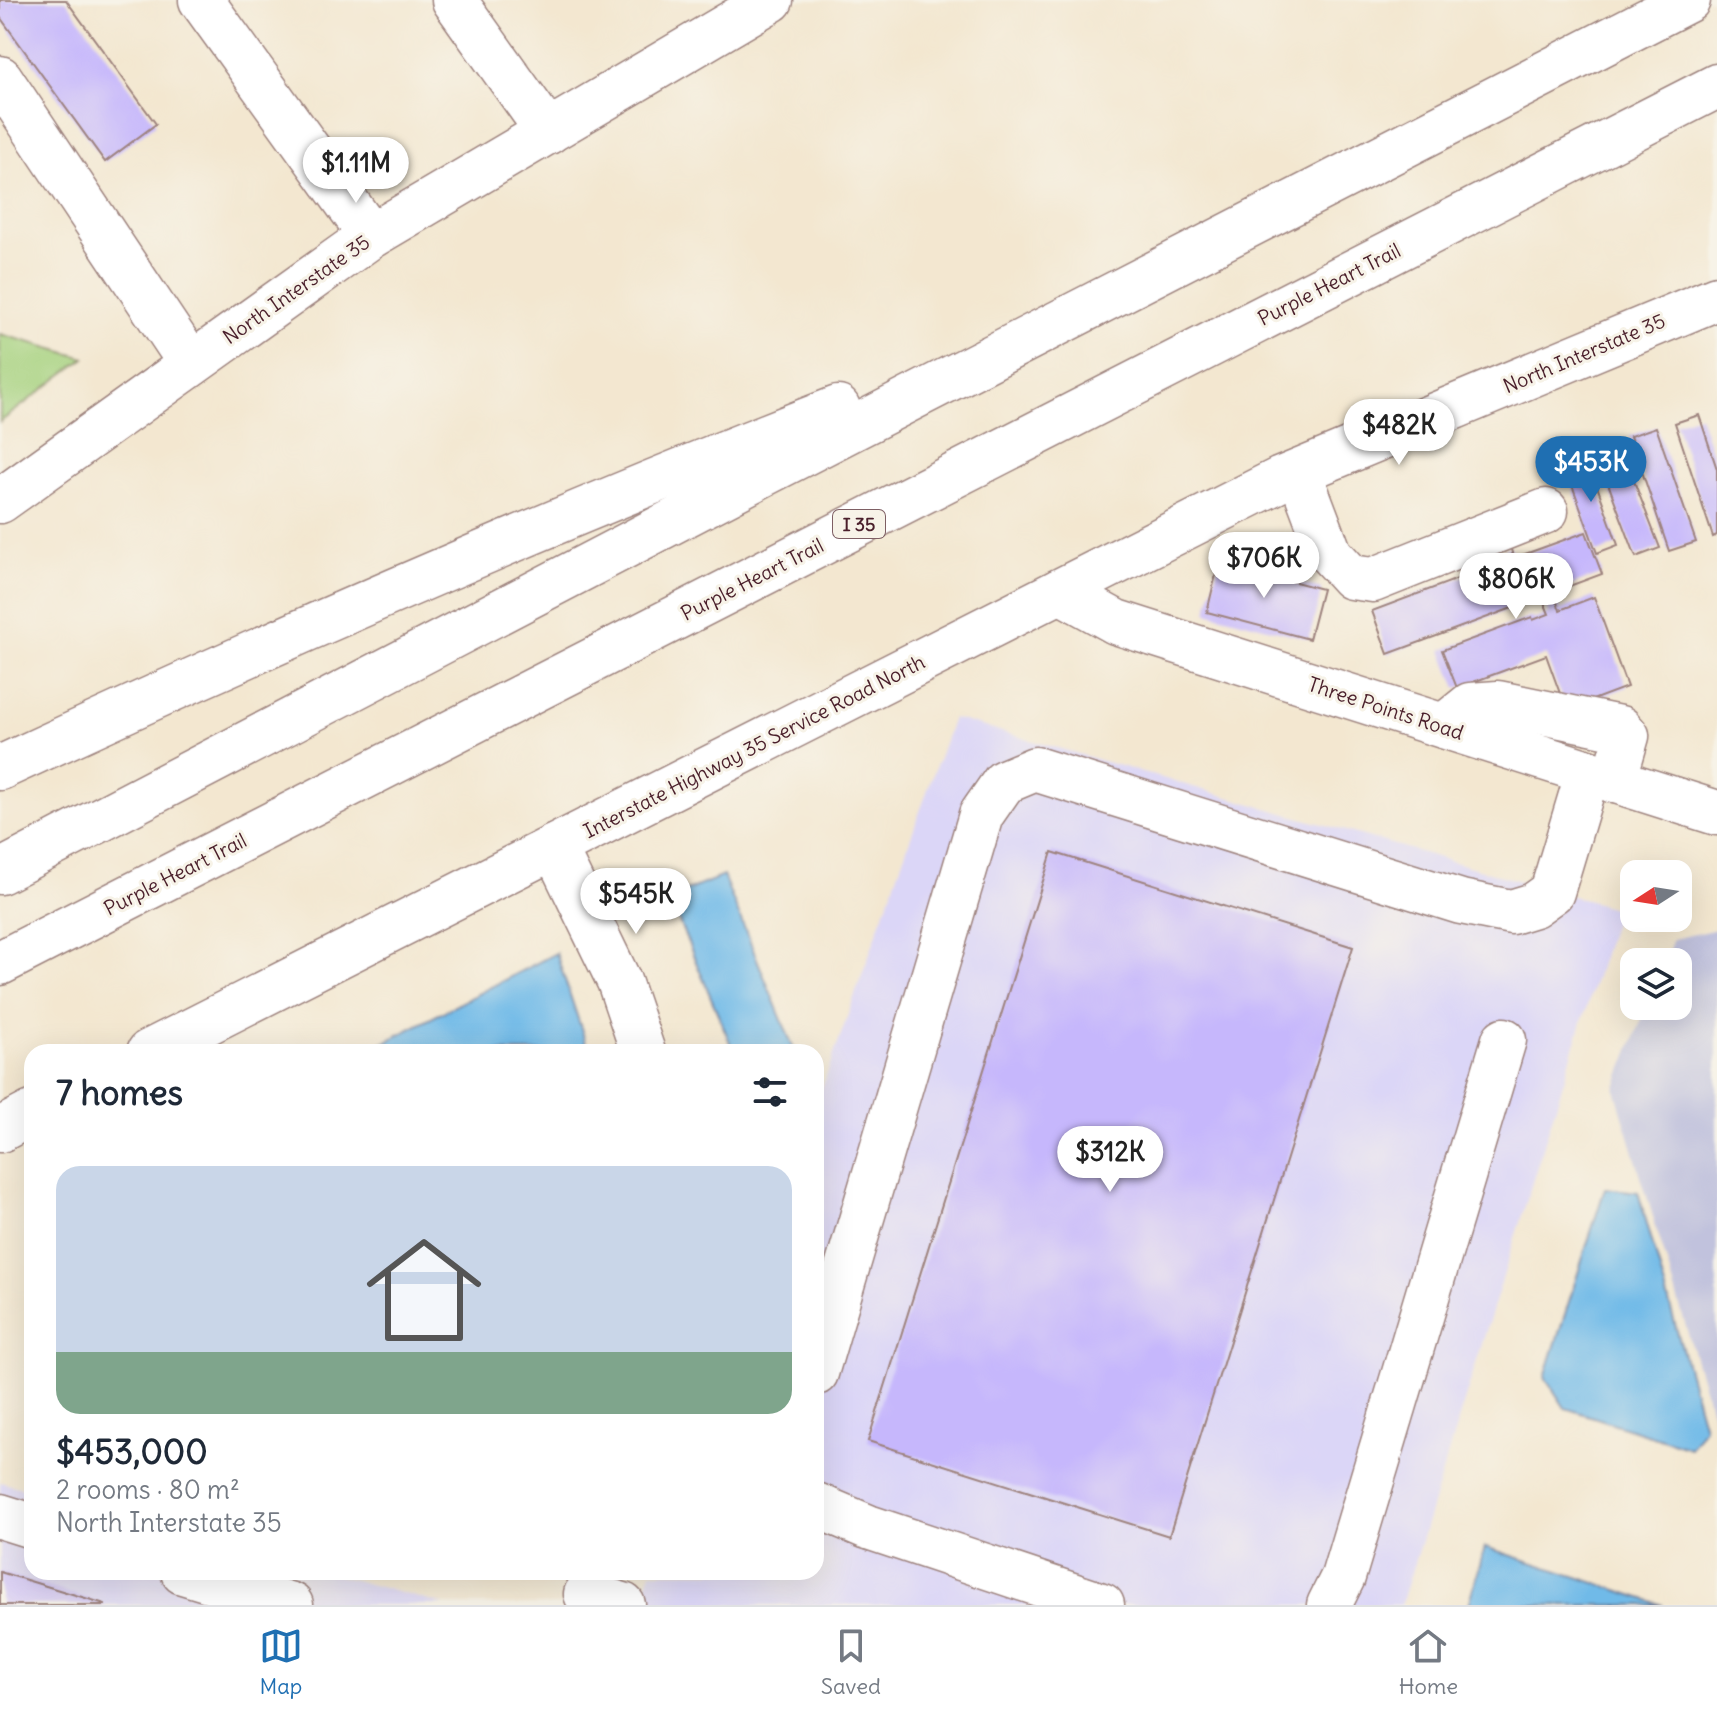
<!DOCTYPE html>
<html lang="en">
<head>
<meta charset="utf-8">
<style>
  body { margin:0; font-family:Delius,sans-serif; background:#f6f6f7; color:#1f2937; height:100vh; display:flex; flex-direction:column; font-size:30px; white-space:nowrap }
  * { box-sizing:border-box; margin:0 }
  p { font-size:26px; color:#747a83 }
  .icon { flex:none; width:44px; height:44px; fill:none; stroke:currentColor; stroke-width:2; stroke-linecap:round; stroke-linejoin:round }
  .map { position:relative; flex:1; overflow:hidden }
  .side { position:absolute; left:24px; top:1044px; width:800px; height:536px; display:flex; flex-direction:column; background:#fff; border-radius:24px; box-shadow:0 8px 32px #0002 }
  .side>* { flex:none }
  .needle { width:52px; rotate:258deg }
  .controls { position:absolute; left:1620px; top:860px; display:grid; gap:16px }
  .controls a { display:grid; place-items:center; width:72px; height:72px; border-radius:16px; background:#fff; box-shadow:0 8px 32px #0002; font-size:40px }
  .price { position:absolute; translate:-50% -68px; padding:0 18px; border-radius:28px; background:#fff; color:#222; font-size:26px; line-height:52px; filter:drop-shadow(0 2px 4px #0008) }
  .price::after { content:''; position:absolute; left:50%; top:48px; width:24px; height:18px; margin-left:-12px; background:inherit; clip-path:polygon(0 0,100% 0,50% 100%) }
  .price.on { background:#1f6fb2; color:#fff }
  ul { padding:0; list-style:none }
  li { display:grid; align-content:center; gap:16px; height:424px; padding:0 32px }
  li+li { border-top:2px solid #e0e1e3 }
  li span { display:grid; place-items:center; height:248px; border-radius:24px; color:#555 }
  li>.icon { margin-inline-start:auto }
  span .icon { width:144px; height:144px; fill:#fffc; stroke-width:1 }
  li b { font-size:34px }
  h2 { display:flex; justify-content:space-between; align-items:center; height:96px; padding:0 32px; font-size:34px }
  .tabs { display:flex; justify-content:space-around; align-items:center; height:112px; border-top:2px solid #e0e1e3; background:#fff; font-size:22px; color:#747a83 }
  .tabs a { display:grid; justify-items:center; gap:4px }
  .tabs .on { color:#1f6fb2 }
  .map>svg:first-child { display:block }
</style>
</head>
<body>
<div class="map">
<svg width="1717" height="1605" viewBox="0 0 1717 1605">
  <rect width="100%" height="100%" fill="#f7f3e8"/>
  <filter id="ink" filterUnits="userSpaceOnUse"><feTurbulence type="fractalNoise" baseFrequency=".0125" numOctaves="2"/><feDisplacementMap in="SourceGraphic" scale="16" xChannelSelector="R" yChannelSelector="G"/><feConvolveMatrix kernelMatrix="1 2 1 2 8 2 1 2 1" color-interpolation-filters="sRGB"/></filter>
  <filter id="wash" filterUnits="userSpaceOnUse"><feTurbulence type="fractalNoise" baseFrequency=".006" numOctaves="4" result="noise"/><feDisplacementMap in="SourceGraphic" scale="32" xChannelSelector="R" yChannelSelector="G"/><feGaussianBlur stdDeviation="1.8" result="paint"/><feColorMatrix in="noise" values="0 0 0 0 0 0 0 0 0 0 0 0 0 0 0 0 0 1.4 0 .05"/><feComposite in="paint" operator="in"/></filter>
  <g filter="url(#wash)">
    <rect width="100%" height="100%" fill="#f3e7d0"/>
    <g fill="#dbd6f7">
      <polygon points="953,718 1617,909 1401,1605 639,1605 651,1572 816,1572 816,1105"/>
      <polygon points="0,1482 32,1491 32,1572 325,1572 444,1605 0,1605"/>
    </g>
    <polygon fill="#c1c2dd" points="1717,929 1717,1431 1615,1089 1647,1006 1678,1006 1678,962 1664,962 1673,939"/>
    <polygon fill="#a5d17e" stroke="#787854" stroke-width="2" points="0,334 85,358 0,422"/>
    <g fill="#6fbae8" stroke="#5c6c8a" stroke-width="2">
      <polygon points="723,876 795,1052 734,1052 669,898"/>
      <polygon points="556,953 589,1052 366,1052"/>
      <polygon points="1605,1188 1638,1192 1704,1427 1690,1448 1565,1408 1545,1377"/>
      <polygon points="1485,1547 1663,1605 1469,1605"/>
    </g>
    <g id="blocks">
      <g fill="#c6b7fc">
        <polygon points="0,0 66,0 156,124 105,162 0,17"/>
        <polygon points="1699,415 1717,469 1717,535 1713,537 1675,423"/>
        <polygon points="1656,427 1696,542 1669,551 1630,436"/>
        <polygon points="1618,440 1660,548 1636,557 1595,449"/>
        <polygon points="1586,455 1618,545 1597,553 1564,463"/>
        <polygon points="1586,532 1602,574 1553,592 1560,610 1594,597 1627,687 1566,710 1546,655 1457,688 1442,650 1532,617 1533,620 1549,614 1542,597 1388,654 1372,611 1487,568 1483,557 1510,547 1514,558"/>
        <polygon points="1219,562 1322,589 1309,639 1207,612"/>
        <polygon points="1052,852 1353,947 1169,1536 868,1441"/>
        <polygon points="0,1572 105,1604 105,1605 0,1605"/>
      </g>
    </g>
  </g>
  <g filter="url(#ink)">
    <use href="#blocks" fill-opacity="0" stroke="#9e837e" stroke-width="2"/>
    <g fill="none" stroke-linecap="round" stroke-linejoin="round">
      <defs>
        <g id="minor">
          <polyline points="201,0 371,236"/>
          <polyline points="454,0 548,132"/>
          <polyline points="0,78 191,364"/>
          <polyline points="1299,472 1330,554 1351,577 1373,580 1546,511"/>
          <polyline points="1060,591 1116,622 1717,813"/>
          <polyline points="1444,726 1470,705 1498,703 1620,728 1627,736 1614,781"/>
          <polyline points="554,847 619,981 643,1052"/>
          <polyline points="816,1373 981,815 1004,782 1035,769 1461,902 1511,912 1534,905 1552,892 1588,772"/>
          <polyline points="816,1505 868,1527 1102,1605"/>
          <polyline points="0,1516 32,1526"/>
          <polyline points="183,1572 291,1605"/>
          <polyline points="586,1594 623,1605"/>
          <polyline points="1329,1605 1343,1577 1504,1040"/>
        </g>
        <g id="major">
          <polyline points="0,501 371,236 771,0"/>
          <polyline points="149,1052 1281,479 1717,298"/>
          <polyline points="0,1130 32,1113"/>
        </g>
        <g id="highway">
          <path d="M0,768C276,640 555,518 838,408"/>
          <polyline points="0,872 762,475 1688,0"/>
          <polyline points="0,963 1717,86"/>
        </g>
      </defs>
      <use href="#minor" stroke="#9e837e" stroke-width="47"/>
      <use href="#major" stroke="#9e837e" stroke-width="47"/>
      <use href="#highway" stroke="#9e837e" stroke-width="47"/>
      <use href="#minor" stroke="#fff" stroke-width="44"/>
      <use href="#major" stroke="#fff" stroke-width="44"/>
      <use href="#highway" stroke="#fff" stroke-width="44"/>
    </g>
  </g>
  <g text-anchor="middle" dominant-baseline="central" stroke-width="6" stroke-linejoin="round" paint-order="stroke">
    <rect fill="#f7f3e8" stroke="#7e5f64" stroke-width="2" x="833" y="510" width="52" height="28" rx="6"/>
    <g font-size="18" font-weight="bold" fill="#4a1f2b">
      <text x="859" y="524">I 35</text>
    </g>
    <g font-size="20" fill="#4a1f2b" stroke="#f7f3e8">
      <text transform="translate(1329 284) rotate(-27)">Purple Heart Trail</text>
      <text transform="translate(296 289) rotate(-35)">North Interstate 35</text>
      <text transform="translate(1584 353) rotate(-23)">North Interstate 35</text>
      <text transform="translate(752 579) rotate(-27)">Purple Heart Trail</text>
      <text transform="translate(1386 708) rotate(18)">Three Points Road</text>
      <text transform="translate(754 746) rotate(-27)">Interstate Highway 35 Service Road North</text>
      <text transform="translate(175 874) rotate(-27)">Purple Heart Trail</text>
    </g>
  </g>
</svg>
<div class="controls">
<a><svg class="needle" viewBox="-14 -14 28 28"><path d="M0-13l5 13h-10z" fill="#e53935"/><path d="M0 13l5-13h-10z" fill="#747a83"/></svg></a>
<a><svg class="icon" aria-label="layers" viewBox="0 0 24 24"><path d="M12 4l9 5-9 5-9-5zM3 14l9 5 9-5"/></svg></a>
</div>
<b class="price" style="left:356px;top:205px">$1.11M</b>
<b class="price" style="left:1399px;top:467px">$482K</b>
<b class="price on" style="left:1591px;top:504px">$453K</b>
<b class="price" style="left:1264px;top:600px">$706K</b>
<b class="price" style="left:1516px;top:621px">$806K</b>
<b class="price" style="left:636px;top:936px">$545K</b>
<b class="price" style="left:1110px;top:1194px">$312K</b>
<section class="side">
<h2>7 homes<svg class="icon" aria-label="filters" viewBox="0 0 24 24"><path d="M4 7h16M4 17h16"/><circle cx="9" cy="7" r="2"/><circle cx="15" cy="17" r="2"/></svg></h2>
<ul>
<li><span style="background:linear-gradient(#c9d6e8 75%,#7fa58c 0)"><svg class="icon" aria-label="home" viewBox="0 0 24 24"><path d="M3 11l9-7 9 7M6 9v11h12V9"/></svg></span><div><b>$453,000</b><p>2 rooms · 80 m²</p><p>North Interstate 35</p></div></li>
</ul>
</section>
</div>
<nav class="tabs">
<a class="on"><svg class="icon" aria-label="map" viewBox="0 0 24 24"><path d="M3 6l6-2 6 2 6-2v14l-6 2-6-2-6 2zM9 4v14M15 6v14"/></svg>Map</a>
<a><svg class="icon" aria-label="saved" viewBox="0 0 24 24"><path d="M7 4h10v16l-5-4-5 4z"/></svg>Saved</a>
<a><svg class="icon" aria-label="home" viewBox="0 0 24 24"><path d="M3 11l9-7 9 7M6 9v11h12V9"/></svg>Home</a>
</nav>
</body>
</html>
